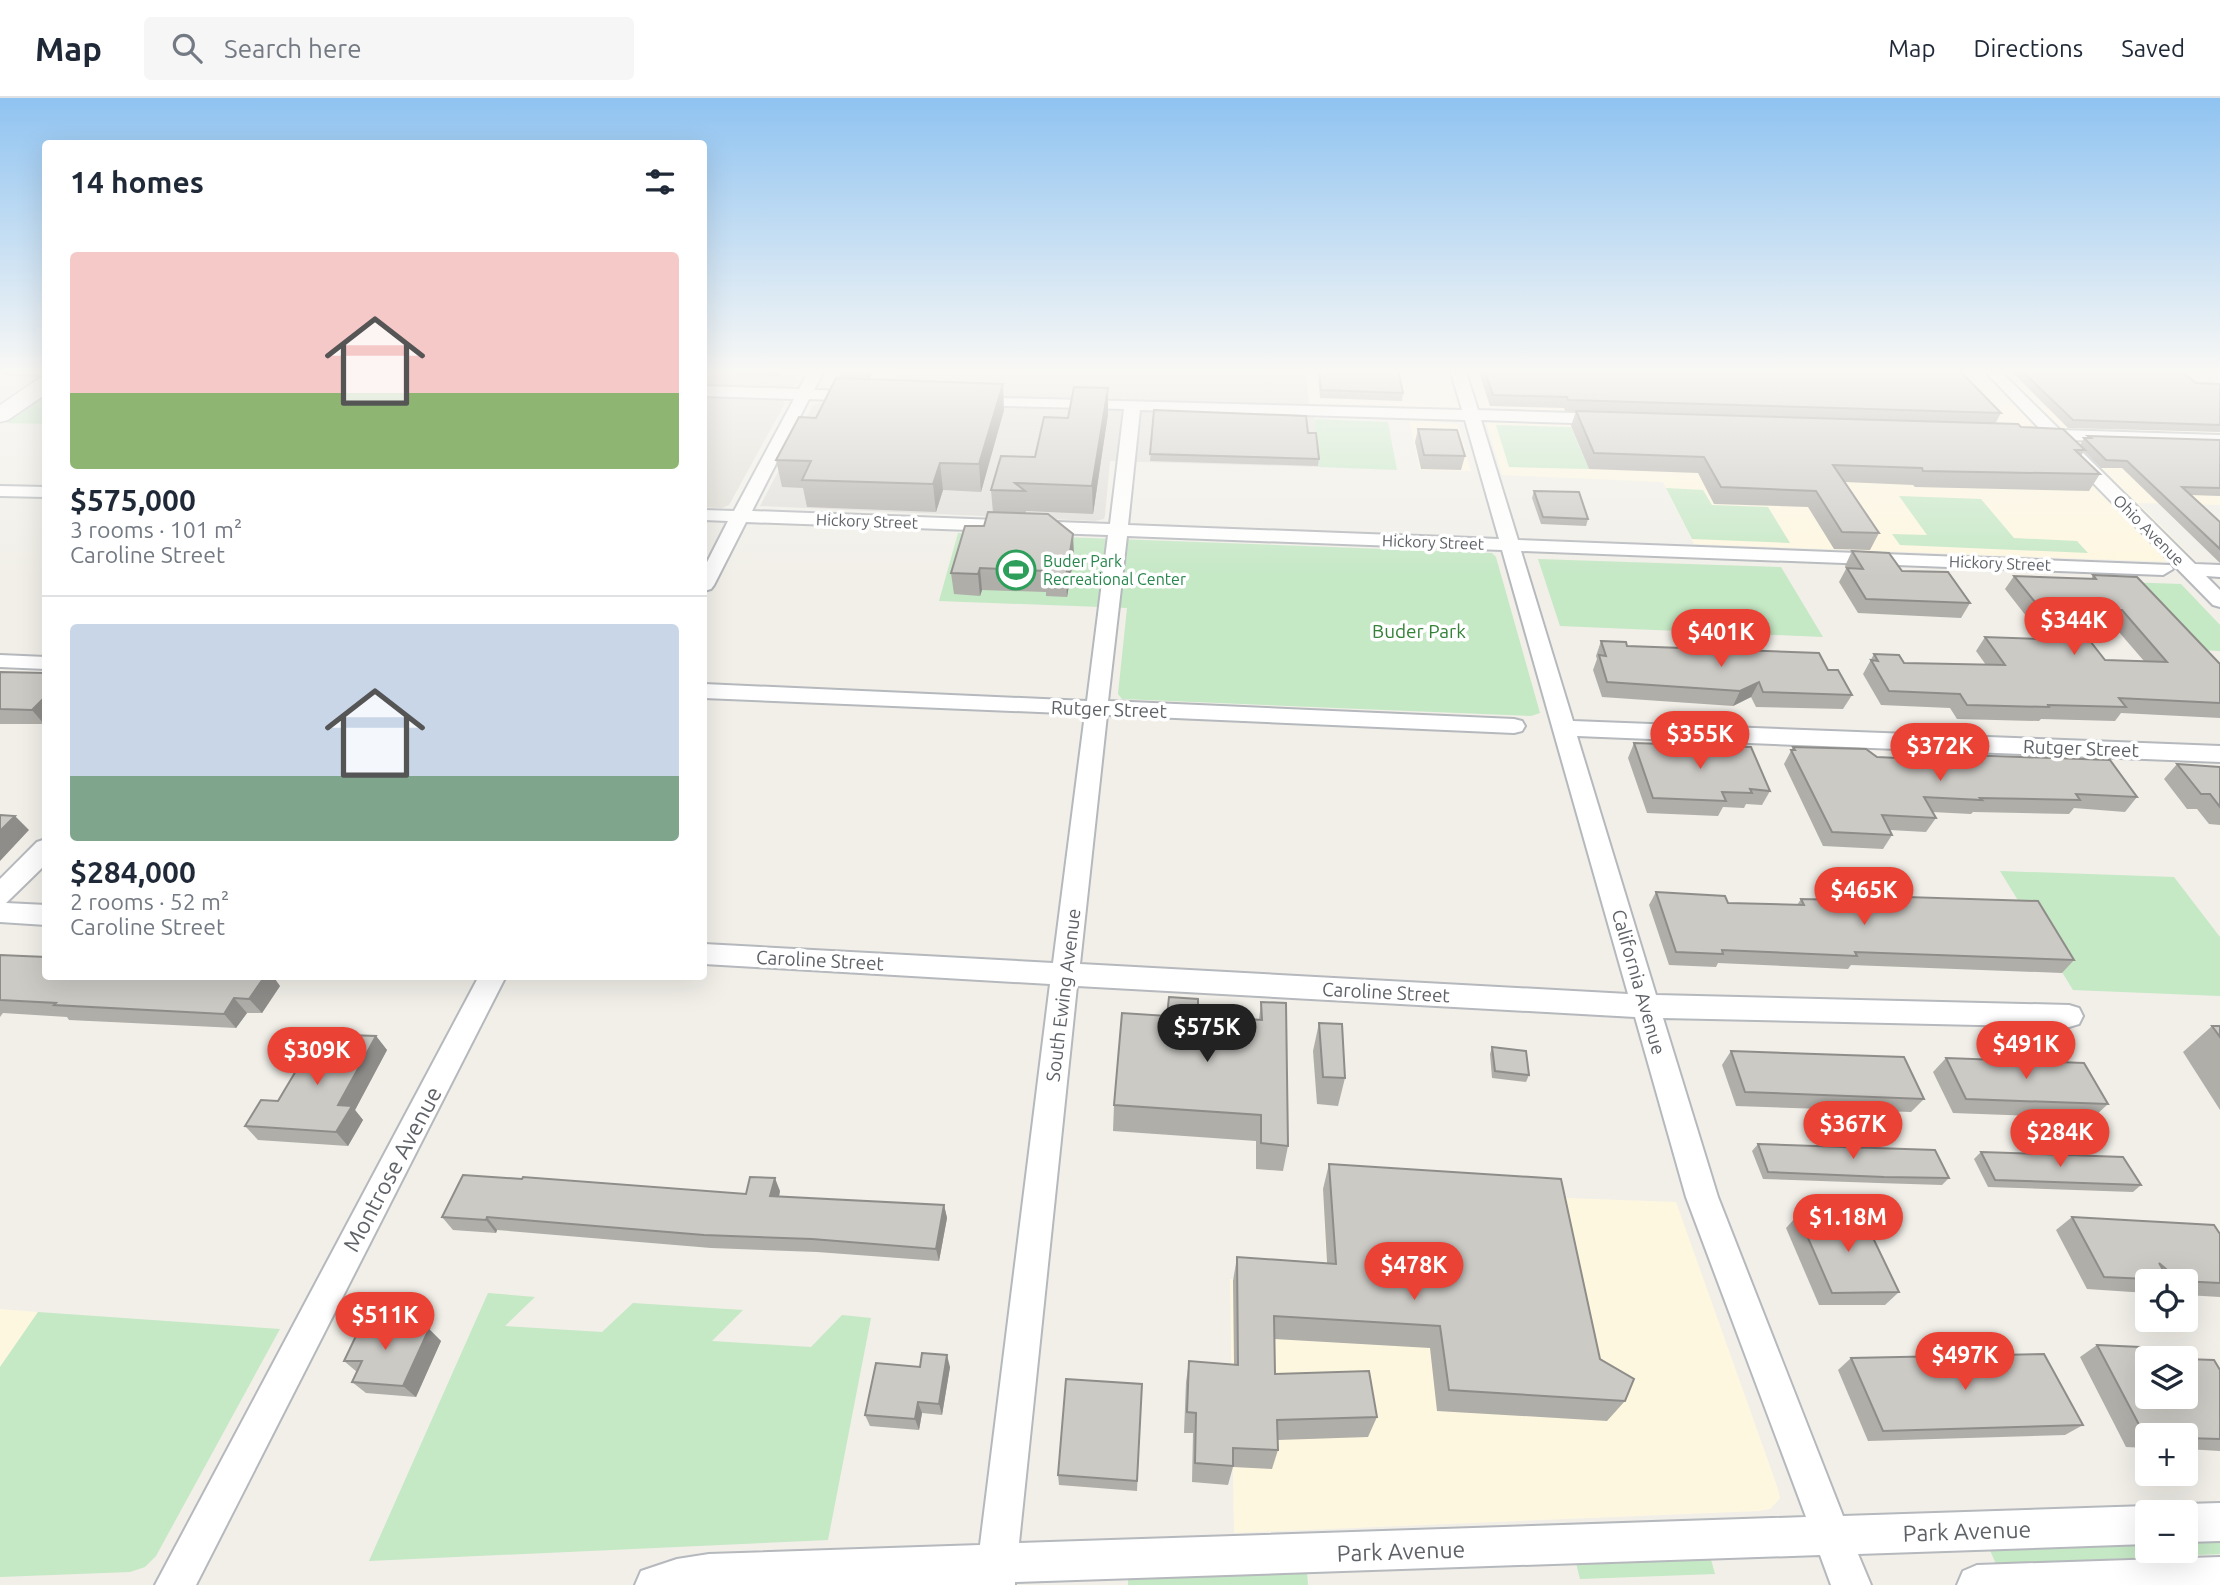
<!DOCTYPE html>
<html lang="en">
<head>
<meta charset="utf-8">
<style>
  body { margin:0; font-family:Ubuntu,sans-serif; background:#f6f6f7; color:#1f2937; height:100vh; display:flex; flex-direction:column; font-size:26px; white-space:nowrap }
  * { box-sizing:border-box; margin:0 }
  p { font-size:23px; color:#747a83 }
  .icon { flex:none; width:38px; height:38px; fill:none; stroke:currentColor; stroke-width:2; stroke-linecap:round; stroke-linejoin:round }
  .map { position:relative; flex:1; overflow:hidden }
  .panel { position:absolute; left:42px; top:42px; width:665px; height:840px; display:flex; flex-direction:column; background:#fff; border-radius:7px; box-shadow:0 7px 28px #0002 }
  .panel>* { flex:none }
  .tools { position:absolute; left:2135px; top:1171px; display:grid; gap:14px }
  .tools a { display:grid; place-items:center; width:63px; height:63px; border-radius:7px; background:#fff; box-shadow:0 7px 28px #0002; font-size:35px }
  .price { position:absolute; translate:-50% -60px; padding:0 16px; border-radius:24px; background:#ea4335; color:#fff; font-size:23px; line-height:46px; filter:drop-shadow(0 2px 4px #0008) }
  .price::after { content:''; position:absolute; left:50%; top:42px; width:21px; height:16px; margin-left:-10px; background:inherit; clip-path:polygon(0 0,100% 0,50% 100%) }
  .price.selected { background:#222; color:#fff }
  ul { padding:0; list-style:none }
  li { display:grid; align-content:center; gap:14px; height:371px; padding:0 28px }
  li+li { border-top:2px solid #e0e1e3 }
  li span { display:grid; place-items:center; height:217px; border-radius:7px; color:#555 }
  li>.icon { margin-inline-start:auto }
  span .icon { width:126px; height:126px; fill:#fffc; stroke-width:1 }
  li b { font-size:30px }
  h2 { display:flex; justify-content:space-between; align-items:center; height:84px; padding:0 28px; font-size:30px }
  header { display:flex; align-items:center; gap:42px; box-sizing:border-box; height:98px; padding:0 35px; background:#fff; border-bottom:2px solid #e0e1e3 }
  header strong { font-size:33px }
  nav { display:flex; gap:38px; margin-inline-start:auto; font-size:24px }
  .search { width:490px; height:63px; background:#f6f6f7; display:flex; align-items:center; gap:18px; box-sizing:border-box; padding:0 24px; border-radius:7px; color:#747a83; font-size:26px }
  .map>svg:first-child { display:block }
</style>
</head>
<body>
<header>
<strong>Map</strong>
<div class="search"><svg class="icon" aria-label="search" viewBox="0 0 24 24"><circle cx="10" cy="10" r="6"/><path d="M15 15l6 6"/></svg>Search here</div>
<nav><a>Map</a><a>Directions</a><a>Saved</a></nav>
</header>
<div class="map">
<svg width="2220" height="1487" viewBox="0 0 2220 1487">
  <rect width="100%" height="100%" fill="#f1efe8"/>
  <g fill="#fef7e0">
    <polygon points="1305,271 1521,271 2220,290 2220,407 2138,405 2198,465 1694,446 1663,384 1502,377 1482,311 1309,306"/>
    <polygon points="1409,322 1458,326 1471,373 1420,372"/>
    <polygon points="1323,1091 1676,1104 1777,1388 1780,1400 1775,1406 1770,1411 1759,1413 1234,1435 1230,1181 1327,1187"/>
    <polygon points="0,1211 38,1214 0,1269"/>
  </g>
  <g fill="#e0deda">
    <polygon points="704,271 803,271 794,287 789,289 704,286"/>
    <polygon points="899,271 1305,271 1309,305 1314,321 1319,369 1110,363 1105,417 1104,421 1095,423 760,408 813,307 827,304 885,305"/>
  </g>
  <polygon fill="#e1ded6" points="704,299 782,302 785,305 729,407 722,410 704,409"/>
  <g fill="#c5e8c5">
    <polygon points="45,298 45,326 6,325"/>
    <polygon points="1314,321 1388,324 1397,372 1319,369"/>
    <polygon points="1496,327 1571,329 1589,371 1509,369"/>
    <polygon points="1666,390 1703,392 1712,407 1768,409 1790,445 1692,441"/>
    <polygon points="1899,398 1981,401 2014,440 2077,443 2088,455 1900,447 1892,436 1927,437"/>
    <polygon points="958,435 1492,455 1496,459 1540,615 1531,618 1122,601 1118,596 1127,510 939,503"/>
    <polygon points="1538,461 1781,469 1823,539 1560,528"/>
    <polygon points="2123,484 2181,486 2220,527 2220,553 2184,551"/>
    <polygon points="2000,773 2174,779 2220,839 2220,898 2073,892"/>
    <polygon points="488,1195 535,1199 505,1228 602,1234 633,1205 743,1212 712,1243 811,1249 842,1217 871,1220 828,1442 369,1463"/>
    <polygon points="38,1214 280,1231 156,1458 145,1469 130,1474 0,1479 0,1269"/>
    <polygon points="2220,1442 2220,1456 1996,1466 1989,1450 2147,1444 2147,1452 2186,1452 2186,1443"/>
    <polygon points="1710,1458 1715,1476 1580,1481 1575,1461"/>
    <polygon points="1307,1474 1308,1487 1128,1487 1128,1480"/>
  </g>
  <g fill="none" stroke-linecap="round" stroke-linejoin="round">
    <defs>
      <g id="street">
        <polygon points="0,271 46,271 46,277 8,276"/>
        <path d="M810,271H825L814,292L860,293L868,298L860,303L809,301L752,413L1110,426L1124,311L970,307L964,305L962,302L964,299L1462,312L1450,271H1465L1478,312L1605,316L1613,321L1605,326L1481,322L1518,442L2170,467L2173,471L2163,477L1521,453L1573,623L2220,648V664L1577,638L1656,897L2069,907L2079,910L2083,918L2079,926L2069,929L1663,920L1718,1099L1843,1418L2147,1408L2161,1414H2147V1446L1858,1456L1871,1487H1831L1820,1457L1015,1484V1487H635L641,1473L677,1461L709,1456L980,1447L1050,886L704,866V846L1053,865L1085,616L704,600V586L1087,603L1108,437L746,424L714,487L711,491L704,493V470L728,423L704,422V412L734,413L794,301L704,298V288L799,291ZM1140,312L1465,322L1499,441L1128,427ZM1127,438L1502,452L1628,896L1080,866L1107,617L1514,635L1522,633L1525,628L1522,623L1514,621L1108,603ZM1077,888L1635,919L1686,1099L1806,1419L1019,1445Z"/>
        <polygon points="1983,271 1998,271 2060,332 2220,337 2220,347 2070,342 2195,466 2220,467 2220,479 2206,478 2220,492 2220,509 2213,507 2050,341 2031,339 2029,336 2031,333 2040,331"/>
        <polygon points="0,388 46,389 46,399 0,398"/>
        <polygon points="0,557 46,559 46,571 0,569"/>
        <polygon points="46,741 46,766 6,805 46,807 46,827 0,824 0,781 37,744"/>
        <polygon points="479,878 506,878 196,1487 155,1487"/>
        <polygon points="2220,1405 2220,1443 2186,1444 2186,1414 2172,1414 2173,1412 2186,1406"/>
        <polygon points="2220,1459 2220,1487 1957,1487 1963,1473 1977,1467"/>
      </g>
      <polygon id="secondary" points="46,279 46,296 8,322 0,324 0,307 38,281"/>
    </defs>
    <use href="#street" stroke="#b5b8bc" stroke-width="4"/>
    <use href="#secondary" stroke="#b6babf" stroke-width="3"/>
    <use href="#street" fill="#fff" fill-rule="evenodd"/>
    <use href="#secondary" fill="#fff" fill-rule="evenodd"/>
  </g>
  <g fill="#afaea9">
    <polygon points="738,271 782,271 778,278 739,277"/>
    <polygon points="838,271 874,271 869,281 1004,312 981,394 943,392 936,414 807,409 803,390 782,389 776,362 816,320 840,281"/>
    <polygon points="1319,271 1403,295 1402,303 1320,300 1318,276"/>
    <polygon points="1478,271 1925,271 1927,273 2001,315 1995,326 2021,329 2080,347 2084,340 2087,340 2088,338 2220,342 2220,398 2190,397 2220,424 2220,465 2122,370 2101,370 2084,353 2081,358 2100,376 2089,393 1915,389 1913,387 1845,384 1879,435 1870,452 1834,451 1808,409 1714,406 1698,375 1589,371 1571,328 1576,313 1565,313 1564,310 1490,308"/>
    <polygon points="2009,271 2179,271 2196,285 2220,286 2220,334 2068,330"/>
    <polygon points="1108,290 1108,316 1093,416 1026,413 1026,416 1074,457 1067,499 1046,498 1046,494 982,492 980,498 954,496 951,475 993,415 991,392 1035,359 1068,320"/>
    <polygon points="1154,312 1308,335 1319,361 1318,368 1150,363"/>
    <polygon points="1418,331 1465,358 1461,372 1421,371 1415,344"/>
    <polygon points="1534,393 1588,421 1586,428 1541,426 1532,400"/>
    <polygon points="1852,453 1902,473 1970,505 1961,520 1858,515 1839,484 1846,471 1845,468"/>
    <polygon points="2093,477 2220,566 2220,620 2121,615 2115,623 2041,621 2039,623 1957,621 1950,610 1881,607 1863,576 1874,556 1904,565 1986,567 1976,553 1985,539 2105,562 2144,563 2112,526 2030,523 2005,491 2014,478 2091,481"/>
    <polygon points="1601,543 1627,548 1828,572 1852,597 1843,611 1756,609 1751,599 1733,608 1602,599 1593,572 1597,561 1596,558"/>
    <polygon points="0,574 46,575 46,625 44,626 0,626"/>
    <polygon points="1634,645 1770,693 1762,707 1746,706 1744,710 1723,709 1718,718 1647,715 1628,660"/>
    <polygon points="1793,649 1877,659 1932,662 1936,656 2137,699 2125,714 2074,710 2069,716 1973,714 1971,716 1932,714 1936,720 1926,734 1890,732 1892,737 1883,751 1823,748 1784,666"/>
    <polygon points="2177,666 2220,669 2220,727 2209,726 2197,711 2187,711 2164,681"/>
    <polygon points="1656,794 1728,805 1797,807 1801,801 1840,802 1843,797 2074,862 2062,875 1851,867 1848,871 1718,865 1716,869 1669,867 1649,807"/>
    <polygon points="0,857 280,888 262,915 247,915 236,930 69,922 67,919 3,915 0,919"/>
    <polygon points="1261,904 1288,1048 1283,1073 1256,1071 1256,1043 1113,1033 1114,1007 1167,918 1198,918 1259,922"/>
    <polygon points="1319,925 1345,980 1338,1008 1317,1006 1313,953"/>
    <polygon points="2212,928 2220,928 2220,1012 2183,954"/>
    <polygon points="376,938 387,952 355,1012 363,1022 348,1048 258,1042 245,1028 278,1003"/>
    <polygon points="1492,949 1529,977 1526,984 1492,980 1490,956"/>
    <polygon points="1731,953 1924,1001 1911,1014 1736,1008 1722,967"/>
    <polygon points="1946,960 2108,1006 2093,1020 1953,1015 1933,974"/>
    <polygon points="1758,1046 1949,1080 1942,1087 1878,1085 1763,1081 1752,1053"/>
    <polygon points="1981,1054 2141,1087 2133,1094 1988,1089 1974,1061"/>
    <polygon points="1329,1066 1600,1261 1625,1303 1607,1323 1437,1313 1430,1250 1274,1241 1275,1276 1377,1319 1368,1339 1278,1342 1278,1352 1272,1371 1233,1369 1228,1387 1192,1384 1193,1335 1184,1335 1186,1284 1189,1263 1234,1267 1233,1183 1237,1159 1327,1165 1323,1091"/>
    <polygon points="780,1093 779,1099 944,1107 947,1120 939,1163 817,1154 711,1150 497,1132 496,1135 453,1132 442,1119"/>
    <polygon points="1798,1117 1899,1194 1885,1207 1819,1207 1786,1130"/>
    <polygon points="2072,1119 2220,1136 2220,1199 2186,1197 2186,1183 2147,1183 2147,1195 2087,1191 2056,1132"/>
    <polygon points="397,1229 429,1231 441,1243 416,1299 366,1295 352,1284 357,1274 344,1263"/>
    <polygon points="2097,1247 2145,1258 2220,1272 2220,1353 2186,1351 2186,1337 2147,1337 2147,1350 2126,1349 2080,1259"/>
    <polygon points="1851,1260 2083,1327 2065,1337 1868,1343 1838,1272"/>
    <polygon points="920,1269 950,1269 942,1317 922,1315 919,1332 870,1328 865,1317"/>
    <polygon points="1142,1286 1137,1393 1059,1387 1058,1377"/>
  </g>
  <g fill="#8f8d8a">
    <polygon points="777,271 782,271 778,278"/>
    <polygon points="866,271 874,271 868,284"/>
    <polygon points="1003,286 1004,312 981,394 979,366"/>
    <polygon points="1108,290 1108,316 1093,416 1092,388"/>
    <polygon points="940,365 943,392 936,414 933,386"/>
    <polygon points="1073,436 1074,457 1067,499 1066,478"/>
    <polygon points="980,470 982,492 980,498 978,476"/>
    <polygon points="1759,584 1751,599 1733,608 1740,593"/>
    <polygon points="46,598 46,625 44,626 32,612"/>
    <polygon points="15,718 29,732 0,763 0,733"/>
    <polygon points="257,878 273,878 280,888 262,915 249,901"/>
    <polygon points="234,900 247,915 236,930 224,916"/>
    <polygon points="376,938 387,952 355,1012 363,1022 348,1048 336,1034 338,1007"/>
    <polygon points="775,1080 780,1093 776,1111 770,1098"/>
    <polygon points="944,1107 947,1120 939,1163 936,1151"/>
    <polygon points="487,1119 497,1132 496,1135 486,1122"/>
    <polygon points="389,1221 402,1233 386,1228"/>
    <polygon points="429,1231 441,1243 416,1299 403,1288"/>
    <polygon points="947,1257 950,1269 942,1317 939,1306"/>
    <polygon points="918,1304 922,1315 919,1332 915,1321"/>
  </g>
  <g fill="#cccac5" stroke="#8f8d8a" stroke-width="2">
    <polygon points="1319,271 1398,271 1403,295 1321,292"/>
    <polygon points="1484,271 1925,271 1927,273 1961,274 2001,315 1568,302 1567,299 1493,297"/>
    <polygon points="2020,271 2179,271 2196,285 2220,286 2220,327 2073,322"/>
    <polygon points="836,280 1003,286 979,366 940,365 933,386 802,382 811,363 776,362 799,319 816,320"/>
    <polygon points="1074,289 1108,290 1092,388 1015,385 1025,393 991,392 1001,358 1035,359 1044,319 1068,320"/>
    <polygon points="1154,312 1306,318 1308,335 1316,335 1319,361 1150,356"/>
    <polygon points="1576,313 2018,326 2021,329 2063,331 2085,352 2075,352 2100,376 1923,373 1922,370 1833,367 1879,435 1842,434 1816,393 1721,389 1704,359 1594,355"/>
    <polygon points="1418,331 1457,332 1465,358 1424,357"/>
    <polygon points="2088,338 2220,342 2220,390 2182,389 2220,424 2220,451 2127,363 2106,362 2084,340 2091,340"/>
    <polygon points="1534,393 1579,394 1588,421 1543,419"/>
    <polygon points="988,414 1048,416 1073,436 1066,478 1045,477 1046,473 980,470 978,476 951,475 965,428 984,428"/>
    <polygon points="1852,453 1889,455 1902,473 1948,474 1970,505 1866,501 1847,470 1863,471"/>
    <polygon points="2093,477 2137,479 2220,566 2220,605 2119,600 2126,609 2048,607 2049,609 1967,607 1960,596 1889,593 1871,562 1878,563 1874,556 1899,557 1904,565 2005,567 1985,539 2090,543 2105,562 2167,564 2122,512 2039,509 2014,478 2096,481"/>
    <polygon points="1601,543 1626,544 1627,548 1819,555 1828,572 1838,572 1852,597 1763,594 1759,584 1740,593 1607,584 1599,557 1606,558"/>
    <polygon points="0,574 46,575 46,598 32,612 0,611"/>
    <polygon points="1634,645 1751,649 1770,693 1750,691 1752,695 1722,694 1726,703 1653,700"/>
    <polygon points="1793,649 1866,651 1877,659 1940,662 1936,656 2110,662 2137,699 2076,696 2080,702 1980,700 1982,702 1924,699 1936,720 1882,717 1892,737 1832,734 1791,652 1795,652"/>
    <polygon points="2177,666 2220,669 2220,709 2210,696 2201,696"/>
    <polygon points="0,717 15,718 0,733"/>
    <polygon points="1656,794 1725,798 1728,805 1804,807 1801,801 1846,802 1843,797 2038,803 2074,862 1855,854 1857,858 1722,852 1723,856 1676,854"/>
    <polygon points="0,857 46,859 46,878 265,878 249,901 234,900 224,916 54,907 56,905 0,902"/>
    <polygon points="1169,899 1198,901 1198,918 1262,922 1261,904 1286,905 1288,1048 1261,1045 1261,1017 1114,1007 1122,915 1167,918"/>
    <polygon points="1319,925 1342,926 1345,980 1323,979"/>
    <polygon points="2212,928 2220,928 2220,939"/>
    <polygon points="318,936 376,938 338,1007 352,1008 336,1034 245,1028 261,1002 278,1003"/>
    <polygon points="1492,949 1526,953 1529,977 1495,973"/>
    <polygon points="1731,953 1904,959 1924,1001 1745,994"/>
    <polygon points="1946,960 2084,965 2108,1006 1966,1001"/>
    <polygon points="1758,1046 1935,1052 1949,1080 1884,1079 1768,1074"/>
    <polygon points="1981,1054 2123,1059 2141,1087 1995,1082"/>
    <polygon points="1329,1066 1561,1081 1600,1261 1634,1281 1625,1303 1449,1292 1440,1228 1274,1218 1275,1276 1369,1273 1377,1319 1277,1322 1278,1352 1233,1350 1233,1368 1195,1365 1196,1315 1187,1314 1189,1263 1238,1267 1237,1159 1336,1166"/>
    <polygon points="463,1077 522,1081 523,1079 746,1096 750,1079 775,1080 770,1098 944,1107 936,1151 812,1141 704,1137 487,1119 486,1122 442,1119"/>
    <polygon points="1798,1117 1862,1117 1899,1194 1832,1195"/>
    <polygon points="2072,1119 2214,1127 2220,1136 2220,1185 2180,1183 2159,1165 2169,1182 2104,1179"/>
    <polygon points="365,1219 389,1221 386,1228 429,1231 403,1288 352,1284 362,1263 344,1263"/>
    <polygon points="2097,1247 2140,1249 2145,1258 2175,1260 2147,1260 2147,1298 2186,1298 2186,1261 2214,1262 2220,1272 2220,1341 2186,1340 2186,1337 2147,1337 2147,1338 2145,1338"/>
    <polygon points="922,1255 947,1257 939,1306 918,1304 915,1321 865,1317 876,1265 920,1269"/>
    <polygon points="2044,1256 2083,1327 1883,1333 1851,1260"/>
    <polygon points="1066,1281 1142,1286 1137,1383 1058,1377"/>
  </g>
  <linearGradient id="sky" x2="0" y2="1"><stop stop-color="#8fc3f1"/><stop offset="0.57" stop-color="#f9f8f5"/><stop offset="1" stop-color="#f9f8f5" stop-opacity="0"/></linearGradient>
  <rect width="2220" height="479" fill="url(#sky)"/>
  <defs>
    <symbol id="stadium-ring" viewBox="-11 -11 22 22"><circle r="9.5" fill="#fff" stroke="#2e9e5b" stroke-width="1.5"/><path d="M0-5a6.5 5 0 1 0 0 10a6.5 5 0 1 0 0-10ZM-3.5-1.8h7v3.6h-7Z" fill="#2e9e5b"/></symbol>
  </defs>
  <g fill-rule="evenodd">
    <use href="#stadium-ring" x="994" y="450" width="44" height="44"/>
  </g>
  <g text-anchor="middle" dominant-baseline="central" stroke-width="7" stroke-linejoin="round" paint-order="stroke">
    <g font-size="16" fill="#5f6368" stroke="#fff">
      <text transform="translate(867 423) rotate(2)">Hickory Street</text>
      <text transform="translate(2149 432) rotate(45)">Ohio Avenue</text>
      <text transform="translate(1433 444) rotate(2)">Hickory Street</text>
      <text transform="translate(2000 465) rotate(2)">Hickory Street</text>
    </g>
    <g font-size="16" fill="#27864d" stroke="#fff" text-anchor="start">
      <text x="1043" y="463">Buder Park<tspan x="1043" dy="18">Recreational Center</tspan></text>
    </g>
    <g font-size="19" fill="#348238" stroke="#fff">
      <text x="1419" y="533">Buder Park</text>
    </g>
    <g font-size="19" fill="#5f6368" stroke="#fff">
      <text transform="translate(1109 611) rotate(2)">Rutger Street</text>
      <text transform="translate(2081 650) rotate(2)">Rutger Street</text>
      <text transform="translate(820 862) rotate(3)">Caroline Street</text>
      <text transform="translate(1639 884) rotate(74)">California Avenue</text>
      <text transform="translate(1386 894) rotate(3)">Caroline Street</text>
      <text transform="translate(1063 897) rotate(-83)">South Ewing Avenue</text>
    </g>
    <g font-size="23" fill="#5f6368" stroke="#fff">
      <text transform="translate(392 1071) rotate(-62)">Montrose Avenue</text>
      <text transform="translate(1967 1433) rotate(-2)">Park Avenue</text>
      <text transform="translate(1401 1453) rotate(-2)">Park Avenue</text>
    </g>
  </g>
</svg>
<div class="tools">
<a><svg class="icon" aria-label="locate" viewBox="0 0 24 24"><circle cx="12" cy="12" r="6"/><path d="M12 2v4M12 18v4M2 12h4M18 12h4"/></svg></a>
<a><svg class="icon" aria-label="layers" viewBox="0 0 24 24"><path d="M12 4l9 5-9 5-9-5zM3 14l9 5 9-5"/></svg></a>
<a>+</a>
<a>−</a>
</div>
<b class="price" style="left:2074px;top:559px">$344K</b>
<b class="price" style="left:1721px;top:571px">$401K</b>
<b class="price" style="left:1700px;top:673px">$355K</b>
<b class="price" style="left:1940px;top:685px">$372K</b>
<b class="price" style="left:1864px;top:829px">$465K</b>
<b class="price selected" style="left:1207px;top:966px">$575K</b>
<b class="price" style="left:2026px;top:983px">$491K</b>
<b class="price" style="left:317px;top:989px">$309K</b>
<b class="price" style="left:1853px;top:1063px">$367K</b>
<b class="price" style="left:2060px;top:1071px">$284K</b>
<b class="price" style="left:1848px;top:1156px">$1.18M</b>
<b class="price" style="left:1414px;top:1204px">$478K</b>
<b class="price" style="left:385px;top:1254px">$511K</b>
<b class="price" style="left:1965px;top:1294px">$497K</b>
<section class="panel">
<h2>14 homes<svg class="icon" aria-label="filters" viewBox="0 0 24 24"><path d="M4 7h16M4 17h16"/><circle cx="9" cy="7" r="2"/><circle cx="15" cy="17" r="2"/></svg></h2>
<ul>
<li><span style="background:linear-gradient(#f6c9c9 65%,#8fb573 0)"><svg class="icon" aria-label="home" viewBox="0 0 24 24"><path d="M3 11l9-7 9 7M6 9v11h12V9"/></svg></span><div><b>$575,000</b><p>3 rooms · 101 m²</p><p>Caroline Street</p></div></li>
<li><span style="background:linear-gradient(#c9d6e8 70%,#7fa58c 0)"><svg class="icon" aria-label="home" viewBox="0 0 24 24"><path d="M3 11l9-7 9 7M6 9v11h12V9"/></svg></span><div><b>$284,000</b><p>2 rooms · 52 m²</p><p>Caroline Street</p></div></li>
</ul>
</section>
</div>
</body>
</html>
